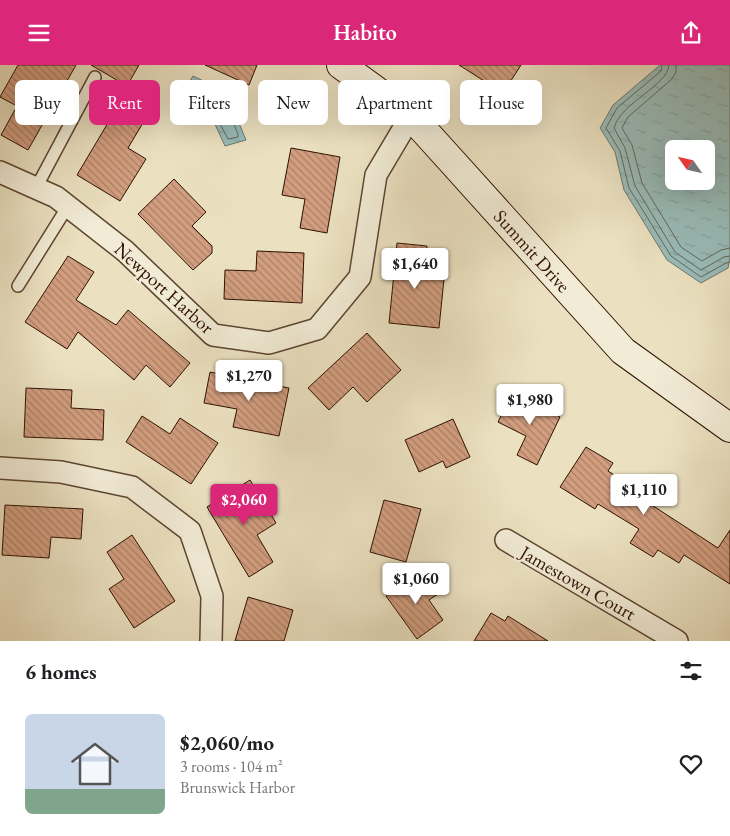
<!DOCTYPE html>
<html lang="en">
<head>
<meta charset="utf-8">
<style>
  body { margin:0; font-family:"EB Garamond",serif; background:#f6f6f6; color:#202124; height:100vh; display:flex; flex-direction:column; font-size:19px; white-space:nowrap }
  * { box-sizing:border-box; margin:0 }
  p { font-size:16px; color:#757577 }
  .icon { flex:none; width:28px; height:28px; fill:none; stroke:currentColor; stroke-width:2; stroke-linecap:round; stroke-linejoin:round }
  .map { position:relative; height:576px; overflow:hidden }
  .details { display:flex; flex-direction:column; background:#fff; flex:1 }
  .details>* { flex:none }
  .top-card { position:absolute; left:15px; top:15px; width:700px; height:45px; display:flex; gap:10px }
  .needle { width:32px; rotate:304deg }
  .tools { position:absolute; left:665px; top:75px; display:grid; gap:10px }
  .tools a { display:grid; place-items:center; width:50px; height:50px; border-radius:8px; background:#fff; box-shadow:0 5px 20px #0002; font-size:25px }
  .price { position:absolute; translate:-50% -42px; padding:0 11px; border-radius:5px; background:#fff; color:#222; font-size:16px; line-height:32px; filter:drop-shadow(0 1px 2px #0008) }
  .price::after { content:''; position:absolute; left:50%; top:30px; width:15px; height:11px; margin-left:-8px; background:inherit; clip-path:polygon(0 0,100% 0,50% 100%) }
  .price.on { background:#db2777; color:#fff }
  ul { padding:0; list-style:none }
  li { display:flex; align-items:center; gap:15px; height:125px; padding:0 25px }
  li span { display:grid; place-items:center; flex:none; width:140px; height:100px; border-radius:8px; color:#555 }
  li>.icon { margin-inline-start:auto }
  span .icon { width:60px; height:60px; fill:#fffc; stroke-width:1 }
  li b { font-size:21px }
  h2 { display:flex; justify-content:space-between; align-items:center; height:60px; padding:0 25px; font-size:21px }
  .tag { padding:0 18px; border-radius:8px; background:#fff; box-shadow:0 5px 20px #0002; font-size:18px; line-height:45px }
  .tag.on { background:#db2777; color:#fff }
  header { display:flex; justify-content:space-between; align-items:center; height:65px; padding:0 25px; background:#db2777; color:#fff; font-size:22px; font-weight:600 }
  .map>svg:first-child { display:block }
</style>
</head>
<body>
<header><svg class="icon" aria-label="menu" viewBox="0 0 24 24"><path d="M4 6h16M4 12h16M4 18h16"/></svg>Habito<svg class="icon" aria-label="share" viewBox="0 0 24 24"><path d="M12 15V3M7 8l5-5 5 5M5 13v7h14v-7"/></svg></header>
<div class="map">
<svg width="730" height="576" viewBox="0 0 730 576">
  <defs>
    <pattern id="water-ripples" width="26" height="14" patternUnits="userSpaceOnUse" patternTransform="scale(1.25)"><rect width="26" height="14" fill="#99bcb9"/><path d="M2 4q2-2 4 0t4 0M15 11q2-2 4 0t4 0" fill="none" stroke="#84a19d"/></pattern>
    <pattern id="building-back-hatch" width="6" height="6" patternUnits="userSpaceOnUse" patternTransform="scale(1.25)"><rect width="6" height="6" fill="#d29e7f"/><path d="M-1 5l2 2M0 0l6 6M5-1l2 2" fill="none" stroke="#ab7f66"/></pattern>
  </defs>
  <rect width="100%" height="100%" fill="#ebe1c1"/>
  <filter id="stains"><feTurbulence type="fractalNoise" baseFrequency=".004" numOctaves="4"/><feColorMatrix values="0 0 0 0 .2 0 0 0 0 .09 0 0 0 0 .02 0 0 0 .5 -.17"/></filter>
  <radialGradient id="worn" r=".72"><stop offset=".6" stop-color="#630" stop-opacity="0"/><stop offset="1" stop-color="#630" stop-opacity=".3"/></radialGradient>
  <g fill="url(#water-ripples)" stroke="#6e786f" fill-rule="evenodd">
    <path d="M660,0H730V192L728,203L701,218L667,195L624,125L615,87L600,63L613,40ZM674,84H706V116H674Z"/>
    <polygon points="193,11 226,27 246,75 225,81 214,57 177,37"/>
  </g>
  <g fill="none" stroke-linecap="round" stroke-linejoin="round">
    <g stroke="#64665c" stroke-width="1">
      <polyline points="662,0 661,6 617,43 606,63 620,86 629,123 671,191 701,212 726,198 730,197"/>
      <path d="M669,0C668,21 621,37 614,63L625,83L635,121L675,187L701,205L724,192L730,191"/>
      <polyline points="676,0 676,7 672,14 628,52 622,63 632,80 642,118 681,182 702,196 721,185 730,183"/>
      <polygon points="196,19 222,31 238,69 238,72 228,74 217,53 186,36 186,33"/>
      <polygon points="197,27 217,35 220,45 217,46 195,34 194,31"/>
    </g>
  </g>
  <g fill="url(#building-back-hatch)" stroke="#2e1100">
    <polygon points="18,0 76,0 28,85 1,70 17,41 0,32"/>
    <polygon points="91,0 139,0 127,21"/>
    <polygon points="205,0 257,0 249,20"/>
    <polygon points="459,0 521,0 503,28"/>
    <polygon points="118,41 144,56 128,83 146,94 120,136 77,110"/>
    <polygon points="291,83 340,92 327,168 300,163 305,134 282,130"/>
    <polygon points="174,114 206,147 192,161 212,181 212,188 193,205 138,149"/>
    <polygon points="397,178 427,181 424,212 444,214 439,263 389,258"/>
    <polygon points="257,186 304,188 302,238 224,234 225,205 256,206"/>
    <polygon points="68,191 94,207 76,235 116,260 128,245 190,298 170,322 146,300 134,315 78,267 67,284 25,257"/>
    <polygon points="367,268 401,305 367,337 353,322 329,345 308,323"/>
    <polygon points="210,307 289,323 279,371 233,362 237,344 204,338"/>
    <polygon points="26,323 72,325 71,343 104,345 103,375 24,372"/>
    <polygon points="512,328 560,352 537,400 517,390 526,371 498,357"/>
    <polygon points="142,351 170,369 180,353 218,378 191,419 126,377"/>
    <polygon points="453,354 470,392 446,403 443,396 419,407 405,375"/>
    <polygon points="586,382 613,398 608,406 630,420 627,424 718,483 730,465 730,519 684,490 679,498 658,485 653,492 630,478 639,464 598,439 595,444 560,422"/>
    <polygon points="250,415 276,458 257,470 273,497 249,512 207,442"/>
    <polygon points="384,435 421,444 406,497 370,487"/>
    <polygon points="5,440 83,444 81,474 51,472 49,493 2,490"/>
    <polygon points="132,470 175,536 134,563 109,524 124,514 107,487"/>
    <polygon points="422,506 438,529 429,535 443,555 417,574 386,531"/>
    <polygon points="248,532 293,545 284,576 235,576"/>
    <polygon points="491,548 505,556 508,551 548,576 474,576"/>
  </g>
  <g fill="none" stroke-linecap="round" stroke-linejoin="round">
    <defs>
      <g id="lane">
        <polyline points="36,123 95,12"/>
        <polyline points="18,221 68,141"/>
      </g>
      <g id="street">
        <polyline points="0,107 56,132 125,186 213,270 269,278 317,264 360,212 376,110 411,51"/>
        <polyline points="0,403 61,407 132,422 190,466 212,531 211,576"/>
        <polyline points="506,475 677,576"/>
      </g>
      <polyline id="secondary" points="341,0 411,51 623,286 730,363"/>
    </defs>
    <use href="#lane" stroke="#5d4530" stroke-width="14"/>
    <use href="#street" stroke="#5d4530" stroke-width="24"/>
    <use href="#secondary" stroke="#2e1100" stroke-width="30"/>
    <use href="#lane" stroke="#f2ecd7" stroke-width="11"/>
    <use href="#street" stroke="#f2ecd7" stroke-width="21"/>
    <use href="#secondary" stroke="#f2ecd7" stroke-width="28"/>
  </g>
  <g text-anchor="middle" dominant-baseline="central" stroke-width="4.5" stroke-linejoin="round" paint-order="stroke">
    <g font-size="19" fill="#2e1100" stroke="#f2ecd7">
      <text transform="translate(532 186) rotate(48)">Summit Drive</text>
      <text transform="translate(164 223) rotate(42)">Newport Harbor</text>
      <text transform="translate(578 518) rotate(30)">Jamestown Court</text>
    </g>
  </g>
  <rect width="100%" height="100%" filter="url(#stains)"/>
  <rect width="100%" height="100%" fill="url(#worn)"/>
</svg>
<div class="tools">
<a><svg class="needle" viewBox="-14 -14 28 28"><path d="M0-13l5 13h-10z" fill="#e53935"/><path d="M0 13l5-13h-10z" fill="#757577"/></svg></a>
</div>
<b class="price" style="left:415px;top:225px">$1,640</b>
<b class="price" style="left:249px;top:337px">$1,270</b>
<b class="price" style="left:530px;top:361px">$1,980</b>
<b class="price" style="left:644px;top:451px">$1,110</b>
<b class="price on" style="left:244px;top:461px">$2,060</b>
<b class="price" style="left:416px;top:540px">$1,060</b>
<div class="top-card">
<a class="tag">Buy</a>
<a class="tag on">Rent</a>
<a class="tag">Filters</a>
<a class="tag">New</a>
<a class="tag">Apartment</a>
<a class="tag">House</a>
</div>
</div>
<section class="details">
<h2>6 homes<svg class="icon" aria-label="filters" viewBox="0 0 24 24"><path d="M4 7h16M4 17h16"/><circle cx="9" cy="7" r="2"/><circle cx="15" cy="17" r="2"/></svg></h2>
<ul>
<li><span style="background:linear-gradient(#c9d6e8 75%,#7fa58c 0)"><svg class="icon" aria-label="home" viewBox="0 0 24 24"><path d="M3 11l9-7 9 7M6 9v11h12V9"/></svg></span><div><b>$2,060/mo</b><p>3 rooms · 104 m²</p><p>Brunswick Harbor</p></div><svg class="icon" aria-label="heart" viewBox="0 0 24 24"><path d="M12 20l-8-8c-3-5 5-10 8-4 3-6 11-1 8 4z"/></svg></li>
</ul>
</section>
</body>
</html>
